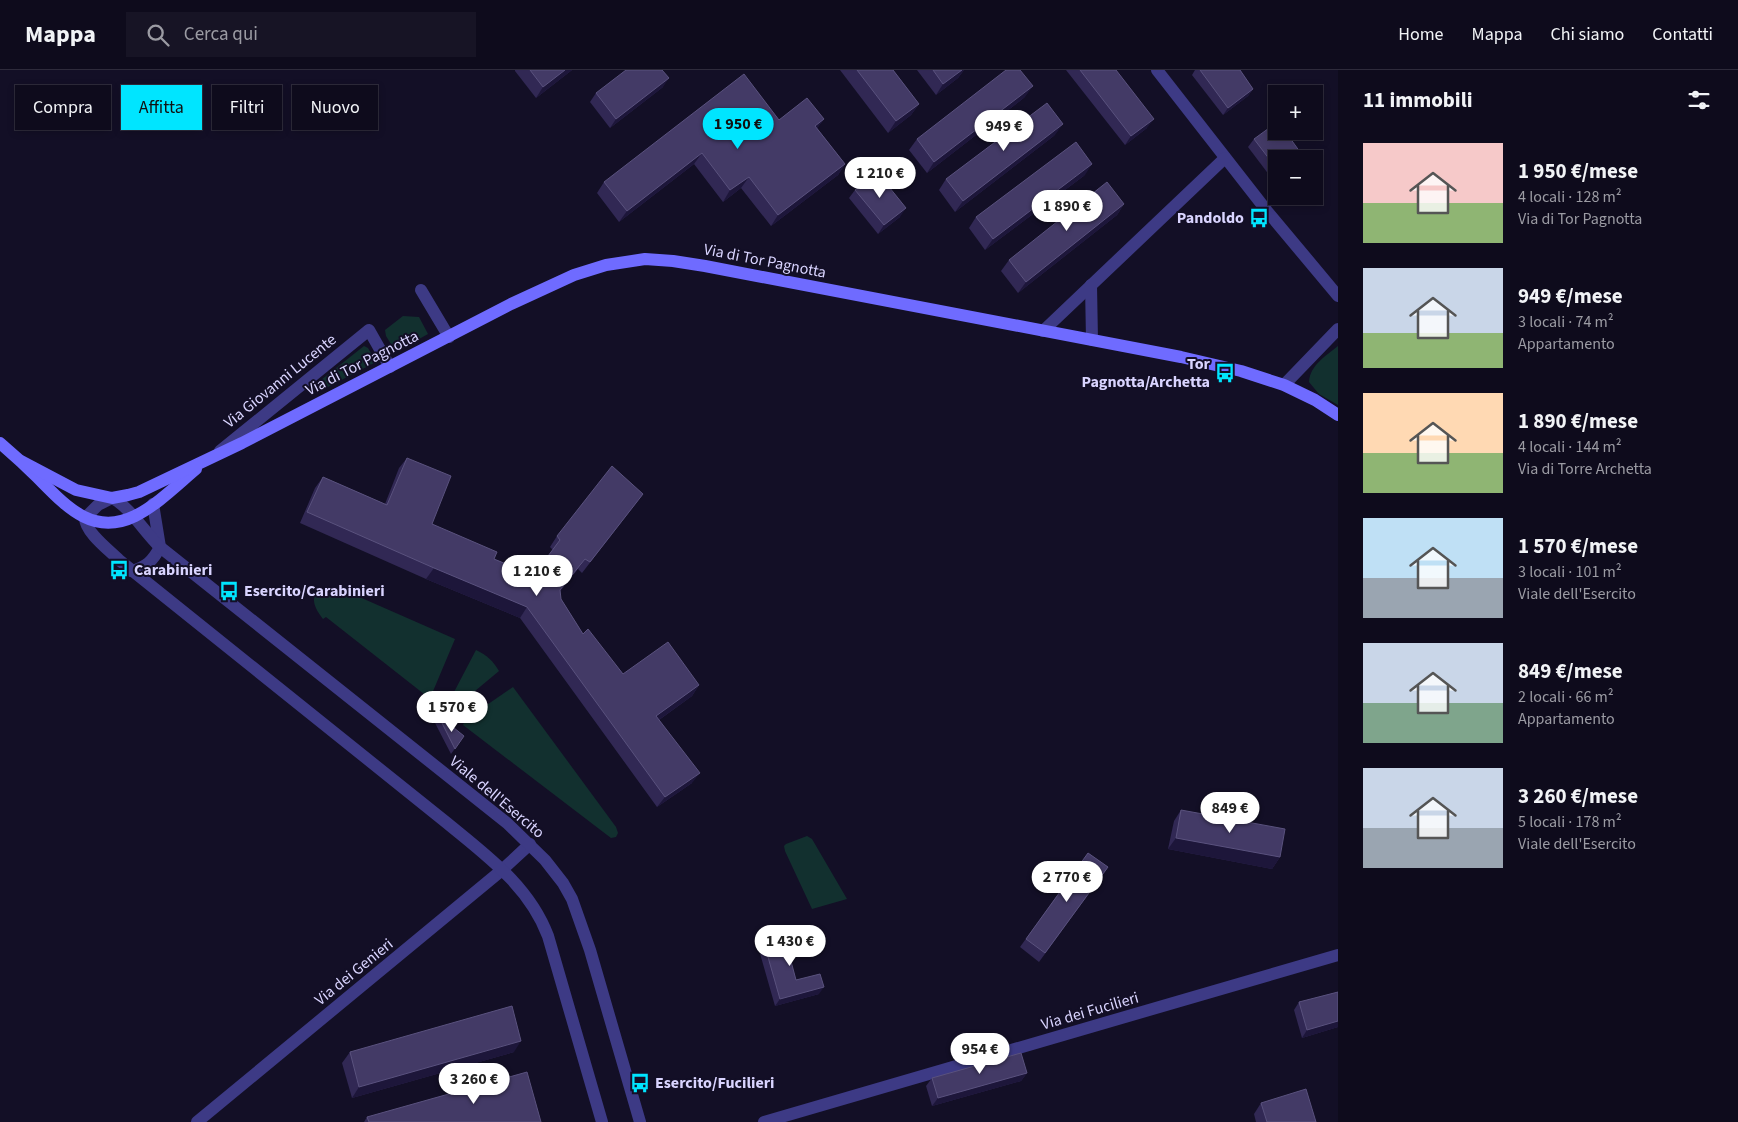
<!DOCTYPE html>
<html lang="it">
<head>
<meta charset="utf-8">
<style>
  body { margin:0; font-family:"Source Sans 3",sans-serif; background:#171425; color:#f1f3f6; height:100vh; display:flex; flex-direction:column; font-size:19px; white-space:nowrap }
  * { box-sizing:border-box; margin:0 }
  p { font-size:16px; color:#9b9ba3 }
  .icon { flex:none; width:28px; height:28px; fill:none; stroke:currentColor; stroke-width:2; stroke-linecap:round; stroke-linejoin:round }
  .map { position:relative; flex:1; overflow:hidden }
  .drawer { display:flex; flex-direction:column; background:#0e0b1c; width:400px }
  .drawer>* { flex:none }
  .banner { position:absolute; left:15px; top:15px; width:475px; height:45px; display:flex; gap:10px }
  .buttons { position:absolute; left:1268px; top:15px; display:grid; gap:10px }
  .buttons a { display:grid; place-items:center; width:55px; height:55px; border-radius:0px; background:#0e0b1c; box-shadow:0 2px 8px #0003,0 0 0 1px #2e2b3b; font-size:25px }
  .price { position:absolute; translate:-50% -42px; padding:0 11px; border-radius:18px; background:#fff; color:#222; font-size:16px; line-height:32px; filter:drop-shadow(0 1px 2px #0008) }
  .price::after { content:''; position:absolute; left:50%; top:30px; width:15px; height:11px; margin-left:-8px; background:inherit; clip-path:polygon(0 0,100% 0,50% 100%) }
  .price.on { background:#00e5ff; color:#111 }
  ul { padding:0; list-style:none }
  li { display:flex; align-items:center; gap:15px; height:125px; padding:0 25px }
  li span { display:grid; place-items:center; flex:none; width:140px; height:100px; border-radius:0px; color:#555 }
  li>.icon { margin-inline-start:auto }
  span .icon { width:60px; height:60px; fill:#fffc; stroke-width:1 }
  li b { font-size:21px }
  h2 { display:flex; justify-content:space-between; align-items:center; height:60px; padding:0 25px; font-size:21px }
  .chip { padding:0 18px; border-radius:0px; background:#0e0b1c; box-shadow:0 2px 8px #0003,0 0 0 1px #2e2b3b; font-size:18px; line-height:45px }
  .chip.on { background:#00e5ff; color:#111 }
  header { display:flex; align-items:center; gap:30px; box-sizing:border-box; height:70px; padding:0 25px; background:#0e0b1c; border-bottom:1px solid #2e2b3b }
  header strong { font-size:24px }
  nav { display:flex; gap:28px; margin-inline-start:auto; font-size:18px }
  .search { width:350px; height:45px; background:#171425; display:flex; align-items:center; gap:12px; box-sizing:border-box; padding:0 18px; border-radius:0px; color:#9b9ba3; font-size:19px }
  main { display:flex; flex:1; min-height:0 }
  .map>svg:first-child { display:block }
</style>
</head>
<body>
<header>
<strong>Mappa</strong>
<div class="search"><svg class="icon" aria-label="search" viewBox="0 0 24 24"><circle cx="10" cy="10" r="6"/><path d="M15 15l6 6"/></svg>Cerca qui</div>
<nav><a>Home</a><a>Mappa</a><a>Chi siamo</a><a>Contatti</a></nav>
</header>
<main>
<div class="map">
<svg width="1338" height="1052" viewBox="0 0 1338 1052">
  <rect width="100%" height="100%" fill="#130f26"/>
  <g fill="#12302f">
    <polygon points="403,246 419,247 428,264 396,282 386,266 385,260"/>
    <polygon points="364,276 368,278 376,292 326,318 321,315 321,310"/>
    <path d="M1338,276V335L1319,324L1309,312C1310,295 1326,286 1338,276Z"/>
    <path d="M329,518L348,522L455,569L431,626L424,624L326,547L323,549C313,536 307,522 329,518Z"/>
    <path d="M476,580C487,585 493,591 499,601L463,631L455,629L453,624Z"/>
    <polygon points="513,617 616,757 618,763 616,767 611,768 463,655 465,650"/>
    <polygon points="807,766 812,769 847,829 812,839 785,781 784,776 786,774"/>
  </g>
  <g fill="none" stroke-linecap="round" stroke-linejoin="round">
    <g stroke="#3d3a85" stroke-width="12">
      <polyline points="1157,0 1267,141 1338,226"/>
      <polyline points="1091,215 1092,270"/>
      <polyline points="421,220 449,267"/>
      <polyline points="1043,261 1225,88"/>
      <polyline points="1284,315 1338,259"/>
      <polyline points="220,381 369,260 390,297"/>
      <polyline points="153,434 160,477"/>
      <path d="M131,501C146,497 153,491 160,477"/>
      <polyline points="197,1052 502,800 530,774"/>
      <path d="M602,1052L548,866C529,816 487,786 447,753L119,490C109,480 85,462 85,448L98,435L112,428C128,435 146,464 160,477L507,753L545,790L563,813L572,829L590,880L640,1052"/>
      <polyline points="764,1052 1338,885"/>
    </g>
    <g stroke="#6f6bff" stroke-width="12">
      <path d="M0,373C13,384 25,395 37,407C65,435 92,467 135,446C157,435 177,415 196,399"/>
      <polyline points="21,391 76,420 112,428 128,425 139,422 242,373 511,234 574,205 606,195 645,189 673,191 705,196 1181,287 1241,301 1284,315 1315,330 1338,345"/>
    </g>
  </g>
  <g fill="#312854">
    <polygon points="515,0 572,0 536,28 515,1"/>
    <polygon points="840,0 893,0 919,34 911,45 888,63"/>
    <polygon points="917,0 964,0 958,8 936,25"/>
    <polygon points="1066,0 1116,0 1147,58 1125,75"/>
    <polygon points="1195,0 1240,0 1253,19 1248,26 1223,45 1192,5"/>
    <polygon points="663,17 610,58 590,32 596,23"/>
    <polygon points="1025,27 927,103 909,80 917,69"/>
    <polygon points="824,49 817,58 845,94 838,105 771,156 741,118 723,132 694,94 619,152 597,123 604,112 779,50"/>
    <polygon points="1055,65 955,142 939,120 946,109"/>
    <polygon points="1254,69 1276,89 1276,114 1248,77"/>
    <polygon points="1085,105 985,180 969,158 976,147"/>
    <polygon points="855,120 900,147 878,164 849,128"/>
    <polygon points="1124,134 1117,145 1018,223 1001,201 1009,190"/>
    <polygon points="407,388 432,454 494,489 528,503 536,502 553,480 550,477 557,466 643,424 582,503 578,499 560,521 561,529 583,564 623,604 699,615 692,626 659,650 692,713 657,737 520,548 426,509 300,453 315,418 323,407 385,434 399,398"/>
    <polygon points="438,645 464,666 451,684 434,651"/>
    <polygon points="1181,740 1280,787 1272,799 1168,779 1174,751"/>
    <polygon points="1088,783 1108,797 1039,892 1020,877"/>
    <polygon points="764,873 805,881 789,885 796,910 819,924 775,936 759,880"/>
    <polygon points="1338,922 1338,957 1302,968 1294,940 1299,932"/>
    <polygon points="350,982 514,982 352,1028 342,993"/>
    <polygon points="1027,1003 1021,1011 932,1036 926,1016 932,1008"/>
    <polygon points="1261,1033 1316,1052 1256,1052 1254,1044"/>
    <polygon points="367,1047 541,1052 364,1052"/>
  </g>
  <g fill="#1d163a">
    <polygon points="565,0 572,0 536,28 543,17"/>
    <polygon points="962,0 964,0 958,8 936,25 943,14"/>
    <polygon points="669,8 663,17 610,58 616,49"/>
    <polygon points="1033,16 1025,27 927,103 934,92"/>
    <polygon points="1253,19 1248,26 1223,45 1228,38"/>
    <polygon points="919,34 911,45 888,63 896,51"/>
    <polygon points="824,49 816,60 815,56"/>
    <polygon points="1154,49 1147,58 1125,75 1131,66"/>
    <polygon points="1063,54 1055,65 955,142 963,131"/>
    <polygon points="702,83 694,94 619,152 627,141"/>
    <polygon points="845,94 838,105 771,156 778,145"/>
    <polygon points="1092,94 1085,105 985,180 993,169"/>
    <polygon points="749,107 741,118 723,132 730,120"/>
    <polygon points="1124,134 1117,145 1018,223 1026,212"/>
    <polygon points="906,138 900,147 878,164 884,155"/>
    <polygon points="585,489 578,499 553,531 560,520"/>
    <polygon points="434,498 527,537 520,548 426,509"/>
    <polygon points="699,615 692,626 649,657 656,646"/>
    <polygon points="700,703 692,713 657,737 665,727"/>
    <polygon points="1176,768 1280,787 1272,799 1168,779"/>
    <polygon points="810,873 805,881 783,887 788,880"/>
    <polygon points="824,917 819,924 775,936 780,929"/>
    <polygon points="1338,951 1338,957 1302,968 1307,960"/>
    <polygon points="521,971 514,982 352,1028 359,1017"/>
    <polygon points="1027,1003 1021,1011 932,1036 938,1028"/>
  </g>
  <g fill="#433a66" stroke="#5a527e">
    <polygon points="530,0 565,0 543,17"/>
    <polygon points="626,0 662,0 669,8 616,49 596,23"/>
    <polygon points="857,0 893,0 919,34 896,51"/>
    <polygon points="933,0 962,0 943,14"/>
    <polygon points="1006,0 1020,0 1033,16 934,92 917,69"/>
    <polygon points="1080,0 1116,0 1154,49 1131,66"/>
    <polygon points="1200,0 1240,0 1253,19 1228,38"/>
    <polygon points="744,4 779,50 807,28 824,49 815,56 845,94 778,145 749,107 730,120 702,83 627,141 604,112"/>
    <polygon points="1047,33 1063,54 963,131 946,109"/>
    <polygon points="1276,53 1276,61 1285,61 1305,89 1276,89 1276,98 1254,69"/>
    <polygon points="1076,72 1092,94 993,169 976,147"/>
    <polygon points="877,102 906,138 884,155 855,120"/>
    <polygon points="1107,112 1124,134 1026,212 1009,190"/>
    <polygon points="407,388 451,406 432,454 497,482 494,489 528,503 536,502 560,470 557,466 612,396 643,424 590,492 585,489 560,520 561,529 583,564 588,559 623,604 668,572 699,615 656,646 700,703 665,727 527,537 434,498 307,442 323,407 387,435"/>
    <polygon points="438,645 464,666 455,679"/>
    <polygon points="1181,740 1285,759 1280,787 1176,768"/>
    <polygon points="1088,783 1108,797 1045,883 1026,869"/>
    <polygon points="807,862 810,873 788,880 796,910 820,904 824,917 780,929 764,873"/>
    <polygon points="1338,922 1338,951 1307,960 1299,932"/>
    <polygon points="512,936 521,971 359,1017 350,982"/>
    <polygon points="1021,983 1027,1003 938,1028 932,1008"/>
    <polygon points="527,1002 541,1052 369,1052 367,1047"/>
    <polygon points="1306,1019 1316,1052 1267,1052 1261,1033"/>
  </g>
  <defs>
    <symbol id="bus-bare" viewBox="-9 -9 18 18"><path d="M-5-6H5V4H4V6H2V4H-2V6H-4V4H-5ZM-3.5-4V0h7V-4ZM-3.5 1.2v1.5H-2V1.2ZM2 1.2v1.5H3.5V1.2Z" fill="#00e5ff" stroke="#130f26" stroke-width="2.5" paint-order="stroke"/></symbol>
  </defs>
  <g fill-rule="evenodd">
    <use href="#bus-bare" x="1245" y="134" width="28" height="28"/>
    <use href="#bus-bare" x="1211" y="289" width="28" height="28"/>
    <use href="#bus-bare" x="105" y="486" width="28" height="28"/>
    <use href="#bus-bare" x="215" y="507" width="28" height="28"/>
    <use href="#bus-bare" x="626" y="999" width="28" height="28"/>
  </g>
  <g text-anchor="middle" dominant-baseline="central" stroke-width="4" stroke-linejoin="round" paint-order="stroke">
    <g font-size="16" font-weight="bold" fill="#d9d4ff" stroke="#130f26" text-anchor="start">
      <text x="1244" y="148" text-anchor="end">Pandoldo</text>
      <text x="1210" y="294" text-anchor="end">Tor<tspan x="1210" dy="18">Pagnotta/Archetta</tspan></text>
      <text x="134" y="500">Carabinieri</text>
      <text x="244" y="521">Esercito/Carabinieri</text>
      <text x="655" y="1013">Esercito/Fucilieri</text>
    </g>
    <g font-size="16" fill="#d9d4ff" stroke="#130f26">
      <text transform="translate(765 191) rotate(11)">Via di Tor Pagnotta</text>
      <text transform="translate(362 293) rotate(-27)">Via di Tor Pagnotta</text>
      <text transform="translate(280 311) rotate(-39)">Via Giovanni Lucente</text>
      <text transform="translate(497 727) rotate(40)">Viale dell'Esercito</text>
      <text transform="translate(354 902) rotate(-39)">Via dei Genieri</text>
      <text transform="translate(1090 941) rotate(-16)">Via dei Fucilieri</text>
    </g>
  </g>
</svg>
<div class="buttons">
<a>+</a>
<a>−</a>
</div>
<b class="price on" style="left:738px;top:80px">1 950 €</b>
<b class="price" style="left:1004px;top:82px">949 €</b>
<b class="price" style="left:880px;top:129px">1 210 €</b>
<b class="price" style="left:1067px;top:162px">1 890 €</b>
<b class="price" style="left:537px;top:527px">1 210 €</b>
<b class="price" style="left:452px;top:663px">1 570 €</b>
<b class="price" style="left:1230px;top:764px">849 €</b>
<b class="price" style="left:1067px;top:833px">2 770 €</b>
<b class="price" style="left:790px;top:897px">1 430 €</b>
<b class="price" style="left:980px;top:1005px">954 €</b>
<b class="price" style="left:474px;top:1035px">3 260 €</b>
<div class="banner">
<a class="chip">Compra</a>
<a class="chip on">Affitta</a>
<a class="chip">Filtri</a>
<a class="chip">Nuovo</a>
</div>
</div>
<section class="drawer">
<h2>11 immobili<svg class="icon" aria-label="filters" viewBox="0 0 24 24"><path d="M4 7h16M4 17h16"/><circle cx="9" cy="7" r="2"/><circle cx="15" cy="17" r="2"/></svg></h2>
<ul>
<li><span style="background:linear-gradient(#f6c9c9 60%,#8fb573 0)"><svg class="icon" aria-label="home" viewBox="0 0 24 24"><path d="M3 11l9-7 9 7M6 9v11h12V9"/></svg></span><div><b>1 950 €/mese</b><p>4 locali · 128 m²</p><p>Via di Tor Pagnotta</p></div></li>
<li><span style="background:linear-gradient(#c9d6e8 65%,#8fb573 0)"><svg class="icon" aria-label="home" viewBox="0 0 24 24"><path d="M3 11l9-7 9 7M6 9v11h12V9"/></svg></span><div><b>949 €/mese</b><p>3 locali · 74 m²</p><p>Appartamento</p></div></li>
<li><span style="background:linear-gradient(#ffd9b3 60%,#8fb573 0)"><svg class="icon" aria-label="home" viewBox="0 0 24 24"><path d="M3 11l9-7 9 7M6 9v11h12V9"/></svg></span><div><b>1 890 €/mese</b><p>4 locali · 144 m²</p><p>Via di Torre Archetta</p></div></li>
<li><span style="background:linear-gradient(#bfe0f5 60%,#9aa5b1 0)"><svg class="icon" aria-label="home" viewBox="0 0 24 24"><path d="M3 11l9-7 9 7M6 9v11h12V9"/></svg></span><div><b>1 570 €/mese</b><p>3 locali · 101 m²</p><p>Viale dell'Esercito</p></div></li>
<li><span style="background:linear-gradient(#c9d6e8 60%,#7fa58c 0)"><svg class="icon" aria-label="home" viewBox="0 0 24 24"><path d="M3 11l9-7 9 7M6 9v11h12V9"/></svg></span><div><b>849 €/mese</b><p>2 locali · 66 m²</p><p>Appartamento</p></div></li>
<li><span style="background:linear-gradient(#c9d6e8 60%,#9aa5b1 0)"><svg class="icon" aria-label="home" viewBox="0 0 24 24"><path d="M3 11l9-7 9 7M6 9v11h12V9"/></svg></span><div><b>3 260 €/mese</b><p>5 locali · 178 m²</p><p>Viale dell'Esercito</p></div></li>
</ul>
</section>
</main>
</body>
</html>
